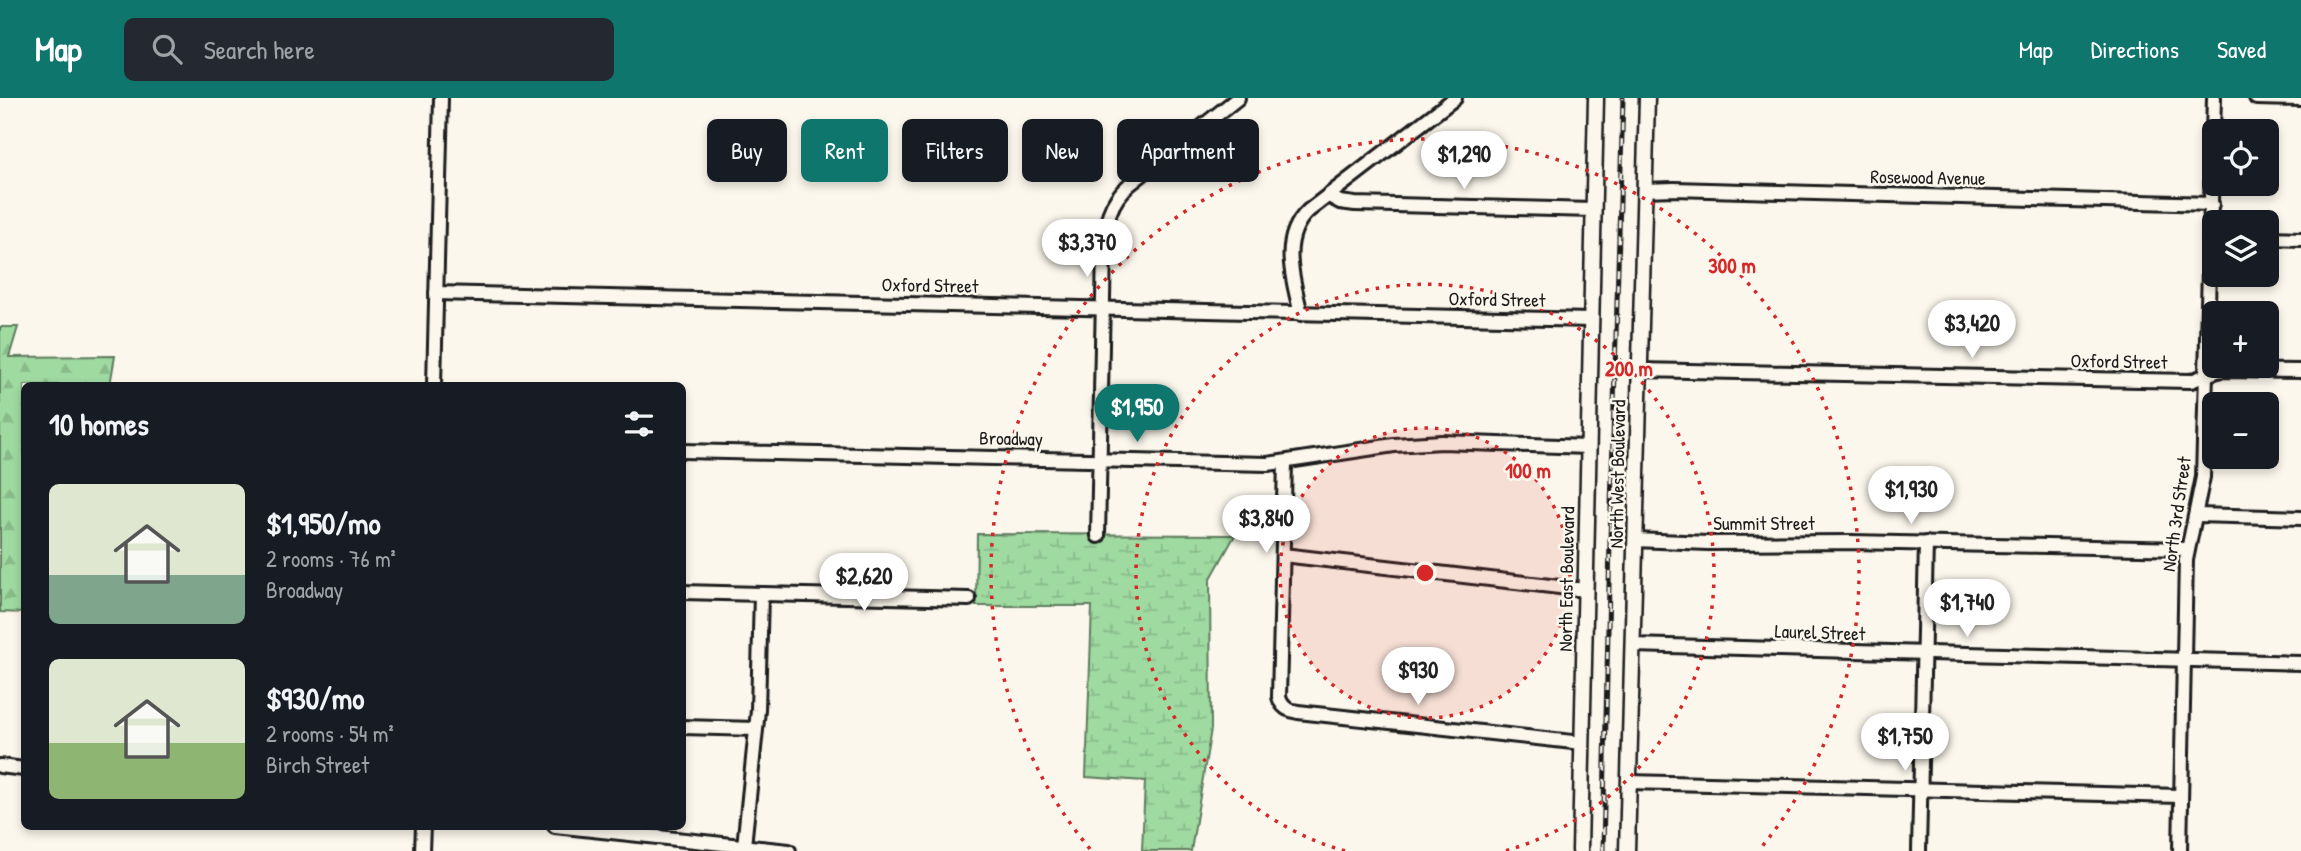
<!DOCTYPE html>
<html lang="en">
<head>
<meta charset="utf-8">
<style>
  body { margin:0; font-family:"Patrick Hand",sans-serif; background:#242831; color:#f1f3f6; height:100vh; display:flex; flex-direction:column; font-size:26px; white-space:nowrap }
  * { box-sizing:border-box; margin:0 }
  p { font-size:23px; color:#9ea1a6 }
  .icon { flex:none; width:38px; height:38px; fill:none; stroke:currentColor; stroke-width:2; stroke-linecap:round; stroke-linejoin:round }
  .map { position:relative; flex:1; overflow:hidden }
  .details { position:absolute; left:21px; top:284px; width:665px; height:448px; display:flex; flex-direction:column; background:#171b24; border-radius:10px; box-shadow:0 4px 10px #0003 }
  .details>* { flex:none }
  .guide { position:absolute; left:707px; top:21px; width:665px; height:63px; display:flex; gap:14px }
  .buttons { position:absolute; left:2202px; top:21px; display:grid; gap:14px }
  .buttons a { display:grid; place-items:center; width:77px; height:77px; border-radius:10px; background:#171b24; box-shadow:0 4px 10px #0003; font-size:35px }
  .price { position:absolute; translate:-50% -60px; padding:0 16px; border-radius:24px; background:#fff; color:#222; font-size:23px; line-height:46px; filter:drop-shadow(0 2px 4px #0008) }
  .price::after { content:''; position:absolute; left:50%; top:42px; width:21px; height:16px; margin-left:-10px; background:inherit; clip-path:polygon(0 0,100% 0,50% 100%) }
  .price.current { background:#0f766e; color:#fff }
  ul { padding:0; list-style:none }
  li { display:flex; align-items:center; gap:21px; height:175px; padding:0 28px }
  li span { display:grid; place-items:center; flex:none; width:196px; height:140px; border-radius:10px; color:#555 }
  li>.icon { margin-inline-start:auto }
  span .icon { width:84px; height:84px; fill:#fffc; stroke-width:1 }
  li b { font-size:30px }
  h2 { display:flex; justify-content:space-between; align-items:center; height:84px; padding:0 28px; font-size:30px }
  .pill { padding:0 24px; border-radius:10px; background:#171b24; box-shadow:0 4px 10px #0003; font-size:24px; line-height:63px }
  .pill.current { background:#0f766e; color:#fff }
  header { display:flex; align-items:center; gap:42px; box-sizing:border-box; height:98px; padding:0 35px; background:#0f766e; color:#fff }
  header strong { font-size:33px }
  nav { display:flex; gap:38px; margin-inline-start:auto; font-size:24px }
  .search { width:490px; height:63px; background:#242831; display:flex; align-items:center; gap:18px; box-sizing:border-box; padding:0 24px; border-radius:10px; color:#9ea1a6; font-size:26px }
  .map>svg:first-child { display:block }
</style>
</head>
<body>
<header>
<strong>Map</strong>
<div class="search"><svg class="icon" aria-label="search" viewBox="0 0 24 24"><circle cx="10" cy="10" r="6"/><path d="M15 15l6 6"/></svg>Search here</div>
<nav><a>Map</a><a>Directions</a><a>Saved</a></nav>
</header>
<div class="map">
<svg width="2301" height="753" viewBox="0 0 2301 753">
  <defs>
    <pattern id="forest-firs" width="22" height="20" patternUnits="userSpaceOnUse" patternTransform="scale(1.75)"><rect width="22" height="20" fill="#9fdaa1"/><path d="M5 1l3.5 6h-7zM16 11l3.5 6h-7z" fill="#88ba8a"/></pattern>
    <pattern id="wetland-marsh" width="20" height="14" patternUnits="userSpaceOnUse" patternTransform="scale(1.75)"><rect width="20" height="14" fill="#9fdaa1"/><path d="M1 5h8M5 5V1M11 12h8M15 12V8" fill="none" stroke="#88ba8a"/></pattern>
  </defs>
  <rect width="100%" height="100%" fill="#fbf7ec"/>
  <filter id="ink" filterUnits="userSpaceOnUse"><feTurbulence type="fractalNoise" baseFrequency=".0143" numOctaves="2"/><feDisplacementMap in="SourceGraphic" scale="14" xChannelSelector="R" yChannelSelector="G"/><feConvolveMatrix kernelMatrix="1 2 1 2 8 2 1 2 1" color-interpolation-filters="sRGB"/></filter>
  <g filter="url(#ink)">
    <polygon fill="url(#forest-firs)" stroke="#5e7b5e" stroke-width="2" points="0,229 18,229 9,259 115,258 110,287 24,287 24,515 0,514"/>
    <polygon fill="url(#wetland-marsh)" stroke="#5e7b5e" stroke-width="2" points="977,436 1235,437 1210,482 1211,631 1191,753 1142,753 1145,683 1086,679 1092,508 976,508"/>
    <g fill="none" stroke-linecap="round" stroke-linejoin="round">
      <defs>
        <g id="minor">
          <polyline points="2256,0 2301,1"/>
          <polyline points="1644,92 1674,91 2212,106"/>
          <polyline points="1329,98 1340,104 1355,106 1593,112"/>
          <polyline points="2266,140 2301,141"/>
          <polyline points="436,195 1591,222"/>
          <path d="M1301,216C1293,181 1279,141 1308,113L1455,0"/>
          <polyline points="1639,272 2191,283 2220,272 2301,273"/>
          <polyline points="434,287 441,0"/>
          <polyline points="682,353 1268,366 1394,347 1442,344 1588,349"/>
          <path d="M1285,365L1279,599C1282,610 1288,612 1298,614L1582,645"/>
          <polyline points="2196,417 2301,420"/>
          <path d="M1098,438L1104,152C1105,125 1109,104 1130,86L1238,0"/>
          <polyline points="1635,442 1708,445 1851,444 2187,451"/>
          <polyline points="1283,457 1585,492"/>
          <polyline points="682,494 969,501"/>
          <polyline points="1632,547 2301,565"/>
          <polyline points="682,629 756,631"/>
          <polyline points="0,668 24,671"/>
          <polyline points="1629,684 2180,698"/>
          <polyline points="555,728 789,753"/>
          <polyline points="744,748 758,612 761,496"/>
          <polyline points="422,753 423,728"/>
          <polyline points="1919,753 1926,445"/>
          <polyline points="2180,753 2186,462 2203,379 2214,0"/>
        </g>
        <g id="major">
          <polyline points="1580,753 1596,0"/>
          <polyline points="1627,753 1647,0"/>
        </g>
      </defs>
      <use href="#minor" stroke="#1c1c1c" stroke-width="18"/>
      <use href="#major" stroke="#1c1c1c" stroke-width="19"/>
      <use href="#minor" stroke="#fbf7ec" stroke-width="12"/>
      <use href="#major" stroke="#fbf7ec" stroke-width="14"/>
      <defs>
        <polyline id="rail" points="1603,753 1610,443 1623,0"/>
      </defs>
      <use href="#rail" stroke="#1c1c1c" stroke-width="5"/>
      <use href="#rail" stroke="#fbf7ec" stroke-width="2.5" stroke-dasharray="8" stroke-linecap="butt"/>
    </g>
  </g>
  <circle cx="1425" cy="475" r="145" fill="#d62828" fill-opacity=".12"/>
  <g fill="none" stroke="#d62828" stroke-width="3.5" stroke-dasharray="3.5 7">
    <circle cx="1425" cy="475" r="145"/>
    <path d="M1345 753A289 289 0 1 1 1505 753"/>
    <path d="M1090 751A434 434 0 1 1 1760 751"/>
  </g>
  <g text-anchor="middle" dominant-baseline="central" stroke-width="5" stroke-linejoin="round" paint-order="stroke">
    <g font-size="19" fill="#1c1c1c" stroke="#fbf7ec">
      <text transform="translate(1928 79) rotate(1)">Rosewood Avenue</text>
      <text transform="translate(930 187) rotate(1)">Oxford Street</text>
      <text transform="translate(1497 201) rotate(1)">Oxford Street</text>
      <text transform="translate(2119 263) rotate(1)">Oxford Street</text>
      <text transform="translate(1011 340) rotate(1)">Broadway</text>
      <text transform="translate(1617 376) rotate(-89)">North West Boulevard</text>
      <text transform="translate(2176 416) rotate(-82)">North 3rd Street</text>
      <text x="1764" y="425">Summit Street</text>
      <text transform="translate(1566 481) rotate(-89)">North East Boulevard</text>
      <text transform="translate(1820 534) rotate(2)">Laurel Street</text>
    </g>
  </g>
  <circle cx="1425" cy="475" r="10" fill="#d62828" stroke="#fbf7ec" stroke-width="3.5"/>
  <g font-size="21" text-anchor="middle" font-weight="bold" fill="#d62828" stroke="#fbf7ec" stroke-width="5" stroke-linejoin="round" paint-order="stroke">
    <text x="1732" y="175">300 m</text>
    <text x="1629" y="278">200 m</text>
    <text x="1528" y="380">100 m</text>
  </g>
</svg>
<div class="buttons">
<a><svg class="icon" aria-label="locate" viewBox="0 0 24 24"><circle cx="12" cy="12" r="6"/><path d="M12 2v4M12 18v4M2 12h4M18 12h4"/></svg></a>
<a><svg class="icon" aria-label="layers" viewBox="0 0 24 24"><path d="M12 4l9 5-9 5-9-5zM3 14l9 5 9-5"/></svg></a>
<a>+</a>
<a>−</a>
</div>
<b class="price" style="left:1464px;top:93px">$1,290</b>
<b class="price" style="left:1087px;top:181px">$3,370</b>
<b class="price" style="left:1972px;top:262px">$3,420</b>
<b class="price current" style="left:1137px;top:346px">$1,950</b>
<b class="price" style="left:1911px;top:428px">$1,930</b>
<b class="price" style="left:1266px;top:457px">$3,840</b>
<b class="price" style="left:864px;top:515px">$2,620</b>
<b class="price" style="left:1967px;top:541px">$1,740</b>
<b class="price" style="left:1418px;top:609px">$930</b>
<b class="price" style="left:1905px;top:675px">$1,750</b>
<div class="guide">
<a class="pill">Buy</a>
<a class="pill current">Rent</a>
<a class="pill">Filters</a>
<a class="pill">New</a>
<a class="pill">Apartment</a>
</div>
<section class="details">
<h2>10 homes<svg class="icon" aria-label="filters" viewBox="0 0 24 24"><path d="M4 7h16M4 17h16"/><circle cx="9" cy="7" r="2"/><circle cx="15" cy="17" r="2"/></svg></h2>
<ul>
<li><span style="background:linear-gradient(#dfe7d0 65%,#7fa58c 0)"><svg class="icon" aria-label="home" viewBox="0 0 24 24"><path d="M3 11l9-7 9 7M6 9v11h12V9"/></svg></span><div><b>$1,950/mo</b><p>2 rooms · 76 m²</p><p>Broadway</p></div></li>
<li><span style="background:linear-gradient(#dfe7d0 60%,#8fb573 0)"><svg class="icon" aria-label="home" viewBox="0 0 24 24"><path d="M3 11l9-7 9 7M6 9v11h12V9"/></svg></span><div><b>$930/mo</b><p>2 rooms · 54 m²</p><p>Birch Street</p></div></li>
</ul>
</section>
</div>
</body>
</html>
